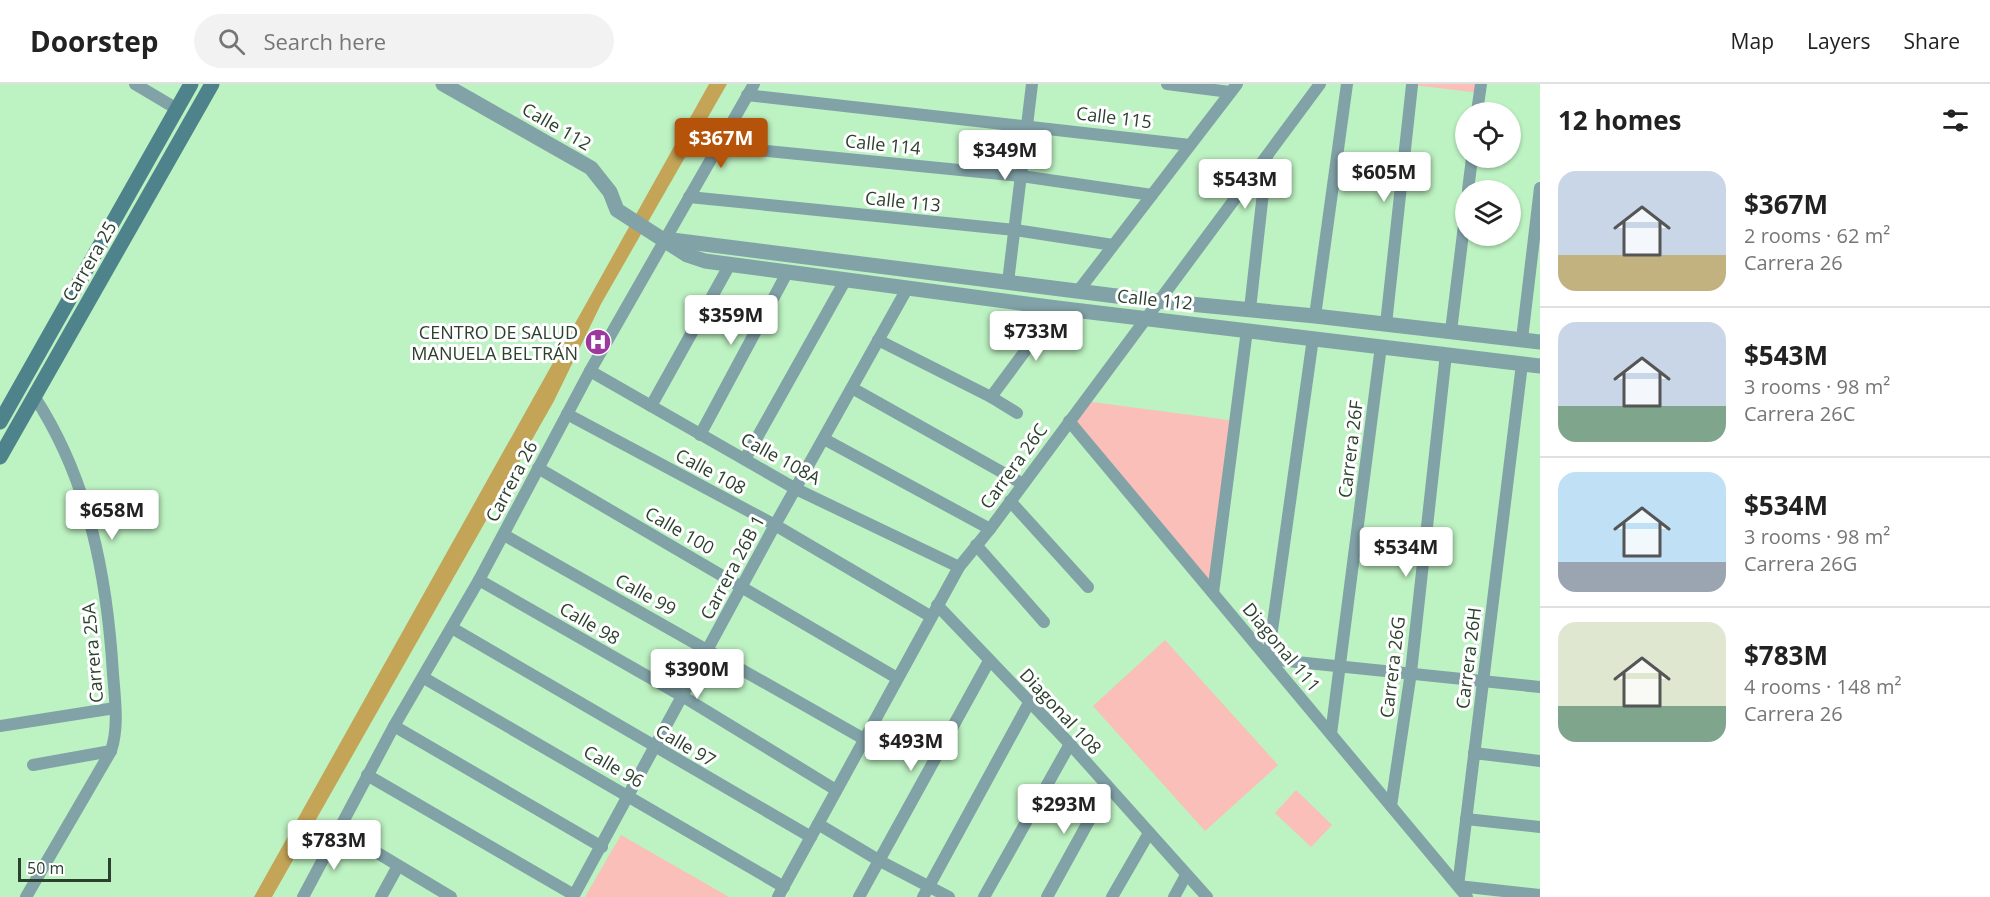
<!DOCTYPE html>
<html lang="en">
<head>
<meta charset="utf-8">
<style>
  body { margin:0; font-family:"Open Sans",sans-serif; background:#f2f2f2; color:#222; height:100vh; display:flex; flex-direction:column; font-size:22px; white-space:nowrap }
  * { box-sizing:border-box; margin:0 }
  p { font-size:20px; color:#767676 }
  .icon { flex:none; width:33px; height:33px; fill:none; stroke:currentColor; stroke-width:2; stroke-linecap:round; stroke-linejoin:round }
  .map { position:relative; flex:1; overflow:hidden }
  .details { display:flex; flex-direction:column; background:#fff; width:450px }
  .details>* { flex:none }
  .controls { position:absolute; left:1455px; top:18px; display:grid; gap:12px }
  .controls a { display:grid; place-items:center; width:66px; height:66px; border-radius:50%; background:#fff; box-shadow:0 2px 4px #0004; font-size:30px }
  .scale { position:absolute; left:18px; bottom:15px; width:93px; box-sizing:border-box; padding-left:6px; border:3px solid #2b402d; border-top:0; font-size:16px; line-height:21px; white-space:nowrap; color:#2b402d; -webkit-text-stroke:4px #fff; paint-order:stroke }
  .price { position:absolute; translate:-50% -51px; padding:0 14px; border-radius:6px; background:#fff; color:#222; font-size:20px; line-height:39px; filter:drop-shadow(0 2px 3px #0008) }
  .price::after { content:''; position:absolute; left:50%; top:36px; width:18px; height:14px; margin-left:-9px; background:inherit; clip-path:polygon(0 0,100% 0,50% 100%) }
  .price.active { background:#b45309; color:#fff }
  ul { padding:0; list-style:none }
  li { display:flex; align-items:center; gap:18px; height:150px; padding:0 18px }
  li+li { border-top:2px solid #e0e0e0 }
  li span { display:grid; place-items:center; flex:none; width:168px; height:120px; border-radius:18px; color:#555 }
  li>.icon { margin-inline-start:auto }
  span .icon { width:72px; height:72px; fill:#fffc; stroke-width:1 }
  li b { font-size:26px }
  h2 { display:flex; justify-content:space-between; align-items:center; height:72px; padding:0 18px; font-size:26px }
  header { display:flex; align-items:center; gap:36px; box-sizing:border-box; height:84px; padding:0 30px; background:#fff; border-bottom:2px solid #e0e0e0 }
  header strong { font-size:28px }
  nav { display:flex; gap:33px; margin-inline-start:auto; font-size:21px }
  .search { width:420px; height:54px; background:#f2f2f2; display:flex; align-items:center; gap:15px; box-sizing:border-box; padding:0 21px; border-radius:33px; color:#767676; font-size:22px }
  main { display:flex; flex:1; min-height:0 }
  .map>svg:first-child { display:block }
</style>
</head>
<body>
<header>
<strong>Doorstep</strong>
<div class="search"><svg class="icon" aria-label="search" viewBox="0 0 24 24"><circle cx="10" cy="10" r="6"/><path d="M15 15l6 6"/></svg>Search here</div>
<nav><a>Map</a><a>Layers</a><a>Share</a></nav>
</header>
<main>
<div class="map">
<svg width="1540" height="813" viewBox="0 0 1540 813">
  <rect width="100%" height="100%" fill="#bdf2c2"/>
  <g fill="#fabfb8">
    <polygon points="1405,0 1481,0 1480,9"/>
    <polygon points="1084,317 1236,337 1213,509 1069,337"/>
    <polygon points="1165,556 1278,681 1205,747 1093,622"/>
    <polygon points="1296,706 1332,741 1311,763 1275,729"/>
    <polygon points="621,751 729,813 585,813"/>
  </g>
  <polygon fill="#c4a457" points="709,0 727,0 601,220 554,317 272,813 254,813"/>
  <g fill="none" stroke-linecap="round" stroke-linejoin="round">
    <g stroke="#81a2a7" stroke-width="12">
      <polyline points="135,0 177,25"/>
      <polyline points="1167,0 1230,8"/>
      <polyline points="747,11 1190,61"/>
      <polyline points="1477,28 1481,0"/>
      <polyline points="717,62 1021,92 1152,111"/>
      <polyline points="1468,106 1472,74"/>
      <polyline points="689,113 1015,146 1113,161"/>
      <polyline points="1008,198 1032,0"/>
      <polyline points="1079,206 1237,0"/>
      <polyline points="1250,225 1267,73"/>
      <polyline points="1315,232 1347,0"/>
      <polyline points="1386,240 1412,1"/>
      <polyline points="1451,247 1466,125"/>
      <polyline points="1313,254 1268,575 1540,603"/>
      <polyline points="1522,255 1540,104"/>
      <polyline points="878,256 991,313 1017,329"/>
      <polyline points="1522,280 1458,802 1540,811"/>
      <polyline points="590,287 796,405 959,483"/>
      <polyline points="852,304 1023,400"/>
      <polyline points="991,313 1057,224"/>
      <polyline points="651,322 729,182"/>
      <polyline points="567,330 775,441 930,532"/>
      <polyline points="1069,337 1467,813"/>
      <polyline points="700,351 788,187"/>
      <polyline points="824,355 990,445"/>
      <polyline points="745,375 846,195"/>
      <polyline points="538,384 897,594"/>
      <polyline points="1010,417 1088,503"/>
      <polyline points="504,451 864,655"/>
      <polyline points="976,461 1044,538"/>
      <polyline points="479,496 682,612 836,706"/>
      <polyline points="1213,509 1247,246"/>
      <polyline points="937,521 1070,660 1207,813"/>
      <polyline points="452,544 811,753"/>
      <polyline points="424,594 784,803"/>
      <polyline points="0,642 115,624"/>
      <polyline points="394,642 602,763"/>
      <polyline points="1331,650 1381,262"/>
      <polyline points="1474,669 1540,677"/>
      <polyline points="33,681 111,667"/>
      <polyline points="367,691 574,811"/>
      <polyline points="1391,722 1411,588 1446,270"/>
      <polyline points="1466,735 1540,743"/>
      <polyline points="818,740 880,777 949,813"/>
      <polyline points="339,746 451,813"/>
      <path d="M26,813L111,667C119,643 115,616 113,590C107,492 89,396 34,312"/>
      <polyline points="303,813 394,642 479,496 590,287 754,0"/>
      <polyline points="381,813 398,782"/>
      <polyline points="573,813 775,441 908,203"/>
      <polyline points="778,813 959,483 990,445 1320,0"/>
      <polyline points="859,813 989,577"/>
      <polyline points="923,813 1030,617"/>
      <polyline points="984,813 1070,660"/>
      <polyline points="1047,813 1107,704"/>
      <polyline points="1112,813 1149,749"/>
      <polyline points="1174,813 1186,791"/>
    </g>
    <g stroke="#81a2a7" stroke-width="15">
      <polyline points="443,0 591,84 610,108 617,126 687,171 705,177 1057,224 1540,282"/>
      <polyline points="664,155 1148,216 1315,232 1540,258"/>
    </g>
    <g stroke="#4f838b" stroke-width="15">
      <polyline points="0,338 191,0"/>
      <polyline points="0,373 212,0"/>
    </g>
  </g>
  <defs>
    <symbol id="hospital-disc" viewBox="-11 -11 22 22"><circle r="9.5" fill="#9c389e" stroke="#fff"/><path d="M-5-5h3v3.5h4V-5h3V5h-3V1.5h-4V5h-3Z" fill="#fff"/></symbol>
  </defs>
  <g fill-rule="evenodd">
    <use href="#hospital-disc" x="583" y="243" width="30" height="30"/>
  </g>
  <g text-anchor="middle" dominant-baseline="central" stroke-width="6" stroke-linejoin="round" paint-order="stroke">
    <g font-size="18" fill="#2b402d" stroke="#fff">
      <text transform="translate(1114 33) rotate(7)">Calle 115</text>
      <text transform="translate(557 42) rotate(30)">Calle 112</text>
      <text transform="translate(883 60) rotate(6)">Calle 114</text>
      <text transform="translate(903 117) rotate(6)">Calle 113</text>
      <text transform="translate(89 177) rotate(-60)">Carrera 25</text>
      <text transform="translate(1155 215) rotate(6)">Calle 112</text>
      <text transform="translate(1350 365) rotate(-83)">Carrera 26F</text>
      <text transform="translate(781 374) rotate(29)">Calle 108A</text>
      <text transform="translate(1013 382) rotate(-54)">Carrera 26C</text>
      <text transform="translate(711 387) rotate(28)">Calle 108</text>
      <text transform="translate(511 397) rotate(-62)">Carrera 26</text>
      <text transform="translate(680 446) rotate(30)">Calle 100</text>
      <text transform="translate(732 483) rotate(-62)">Carrera 26B 1</text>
      <text transform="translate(646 510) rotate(29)">Calle 99</text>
      <text transform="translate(590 539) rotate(30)">Calle 98</text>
      <text transform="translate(1282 563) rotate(50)">Diagonal 111</text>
      <text transform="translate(92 569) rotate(-95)">Carrera 25A</text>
      <text transform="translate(1468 574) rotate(-83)">Carrera 26H</text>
      <text transform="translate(1392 583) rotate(-83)">Carrera 26G</text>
      <text transform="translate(1061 627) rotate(47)">Diagonal 108</text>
      <text transform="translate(686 661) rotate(30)">Calle 97</text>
      <text transform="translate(614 682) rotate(30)">Calle 96</text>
    </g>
    <g font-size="18" fill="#2b402d" stroke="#fff" text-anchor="end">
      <text x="578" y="248">CENTRO DE SALUD<tspan x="578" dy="21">MANUELA BELTRÁN</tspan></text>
    </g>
  </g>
</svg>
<div class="controls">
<a><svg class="icon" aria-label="locate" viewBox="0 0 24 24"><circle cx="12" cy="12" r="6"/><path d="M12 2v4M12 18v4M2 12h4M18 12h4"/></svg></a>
<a><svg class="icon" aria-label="layers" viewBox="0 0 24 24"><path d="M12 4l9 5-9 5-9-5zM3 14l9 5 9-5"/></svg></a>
</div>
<div class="scale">50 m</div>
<b class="price active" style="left:721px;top:85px">$367M</b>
<b class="price" style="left:1005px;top:97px">$349M</b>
<b class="price" style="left:1384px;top:119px">$605M</b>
<b class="price" style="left:1245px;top:126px">$543M</b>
<b class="price" style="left:731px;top:262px">$359M</b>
<b class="price" style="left:1036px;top:278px">$733M</b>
<b class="price" style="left:112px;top:457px">$658M</b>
<b class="price" style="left:1406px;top:494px">$534M</b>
<b class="price" style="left:697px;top:616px">$390M</b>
<b class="price" style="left:911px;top:688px">$493M</b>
<b class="price" style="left:1064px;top:751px">$293M</b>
<b class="price" style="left:334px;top:787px">$783M</b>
</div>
<section class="details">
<h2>12 homes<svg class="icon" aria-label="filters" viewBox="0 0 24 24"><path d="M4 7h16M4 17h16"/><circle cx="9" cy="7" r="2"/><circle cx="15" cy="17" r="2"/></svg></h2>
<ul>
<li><span style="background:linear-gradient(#c9d6e8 70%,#c2b280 0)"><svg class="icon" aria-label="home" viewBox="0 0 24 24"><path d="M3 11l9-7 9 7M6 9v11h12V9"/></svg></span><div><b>$367M</b><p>2 rooms · 62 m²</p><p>Carrera 26</p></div></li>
<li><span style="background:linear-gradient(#c9d6e8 70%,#7fa58c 0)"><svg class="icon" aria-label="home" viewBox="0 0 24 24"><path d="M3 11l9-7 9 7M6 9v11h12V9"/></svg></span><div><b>$543M</b><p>3 rooms · 98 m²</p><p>Carrera 26C</p></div></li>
<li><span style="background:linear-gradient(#bfe0f5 75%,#9aa5b1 0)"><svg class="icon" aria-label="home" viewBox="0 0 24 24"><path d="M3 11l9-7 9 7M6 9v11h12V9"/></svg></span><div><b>$534M</b><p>3 rooms · 98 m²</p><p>Carrera 26G</p></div></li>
<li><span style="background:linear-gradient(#dfe7d0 70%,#7fa58c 0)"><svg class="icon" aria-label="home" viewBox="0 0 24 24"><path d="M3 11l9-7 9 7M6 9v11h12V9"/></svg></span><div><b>$783M</b><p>4 rooms · 148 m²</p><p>Carrera 26</p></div></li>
</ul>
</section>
</main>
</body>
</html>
